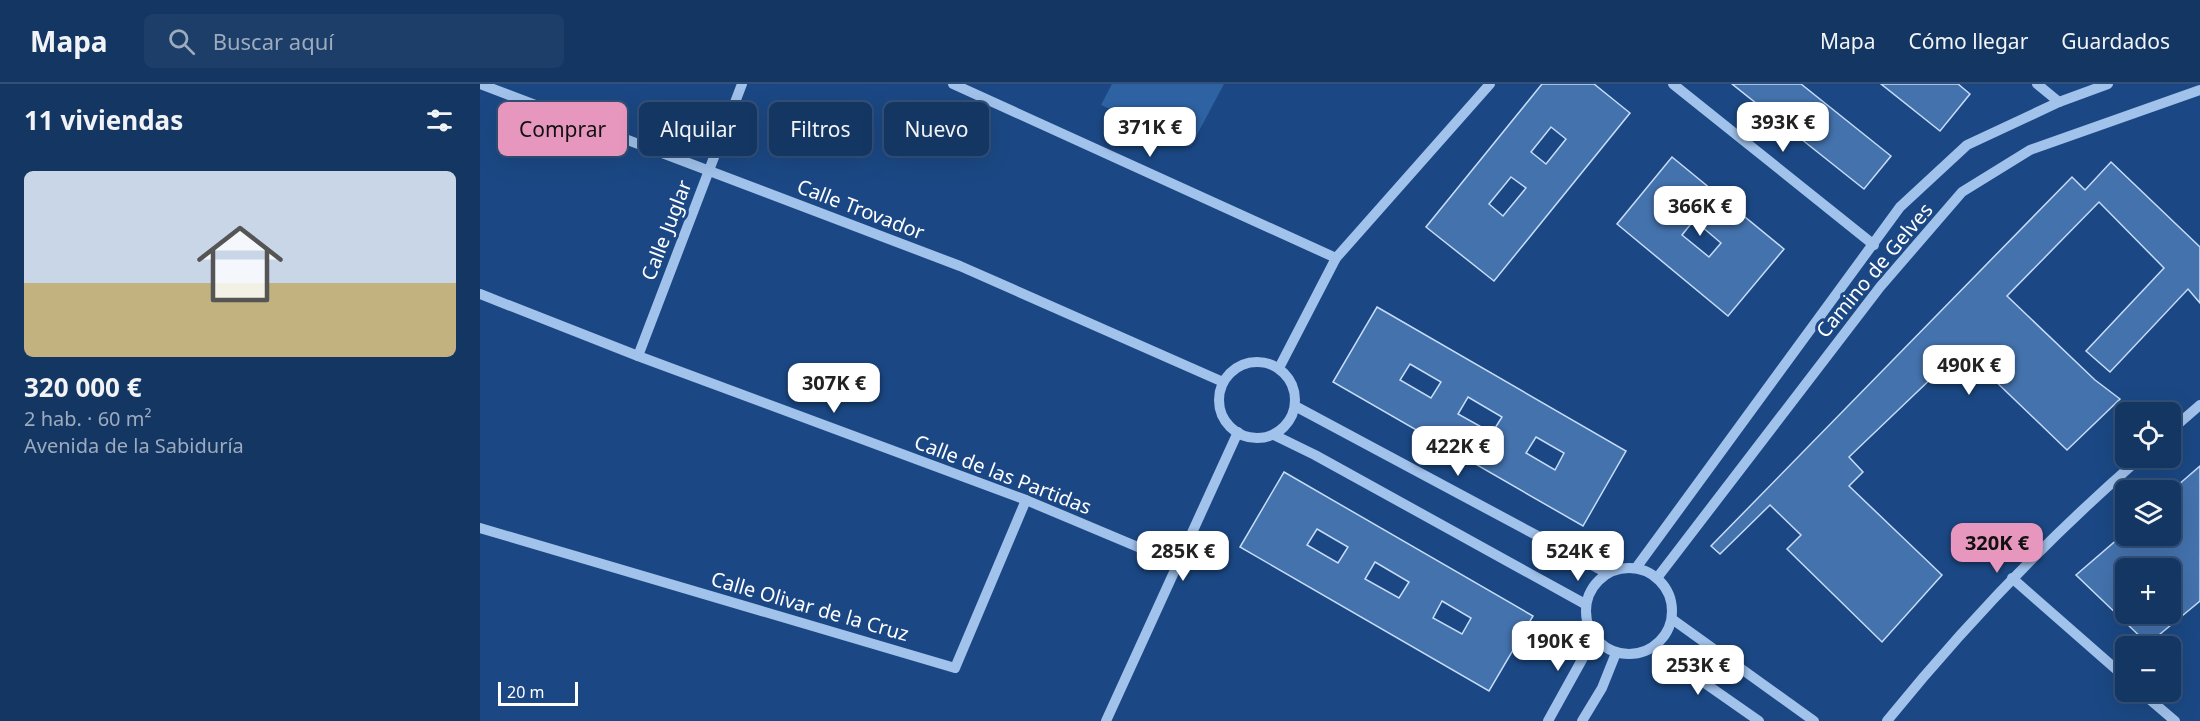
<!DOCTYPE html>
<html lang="es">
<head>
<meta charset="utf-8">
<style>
  body { margin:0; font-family:"Noto Sans",sans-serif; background:#1d3e69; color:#f1f3f6; height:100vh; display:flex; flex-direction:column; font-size:22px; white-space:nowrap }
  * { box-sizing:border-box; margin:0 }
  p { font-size:20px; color:#9dabbe }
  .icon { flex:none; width:33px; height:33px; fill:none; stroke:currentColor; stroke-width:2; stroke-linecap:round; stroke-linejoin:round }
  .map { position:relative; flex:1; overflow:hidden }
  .panel { display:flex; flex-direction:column; background:#143663; width:480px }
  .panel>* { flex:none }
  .top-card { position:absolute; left:18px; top:18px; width:570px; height:54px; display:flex; gap:12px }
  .fabs { position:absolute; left:1635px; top:318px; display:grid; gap:12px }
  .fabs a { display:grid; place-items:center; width:66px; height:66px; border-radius:9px; background:#143663; box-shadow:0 6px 24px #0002,0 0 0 2px #335078; font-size:30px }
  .scale { position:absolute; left:18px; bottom:15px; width:80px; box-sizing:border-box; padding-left:6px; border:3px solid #fff; border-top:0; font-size:16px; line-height:21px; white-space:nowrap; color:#fff; -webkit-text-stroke:4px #1b4884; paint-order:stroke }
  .price { position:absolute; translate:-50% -51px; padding:0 14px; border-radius:12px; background:#fff; color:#222; font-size:20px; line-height:39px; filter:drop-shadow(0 2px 3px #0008) }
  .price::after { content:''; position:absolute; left:50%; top:36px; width:18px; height:14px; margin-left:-9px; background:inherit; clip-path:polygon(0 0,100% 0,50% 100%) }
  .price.on { background:#e797bd; color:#111 }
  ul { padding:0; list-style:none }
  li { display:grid; align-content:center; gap:12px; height:318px; padding:0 24px }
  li+li { border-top:2px solid #335078 }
  li span { display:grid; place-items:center; height:186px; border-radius:9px; color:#555 }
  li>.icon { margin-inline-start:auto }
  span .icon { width:108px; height:108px; fill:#fffc; stroke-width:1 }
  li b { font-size:26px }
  h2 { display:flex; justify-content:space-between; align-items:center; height:72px; padding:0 24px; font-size:26px }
  .pill { padding:0 21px; border-radius:9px; background:#143663; box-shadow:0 6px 24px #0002,0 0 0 2px #335078; font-size:21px; line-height:54px }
  .pill.on { background:#e797bd; color:#111 }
  header { display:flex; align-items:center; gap:36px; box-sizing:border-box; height:84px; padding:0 30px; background:#143663; border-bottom:2px solid #335078 }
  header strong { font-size:28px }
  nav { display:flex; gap:33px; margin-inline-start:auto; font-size:21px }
  .search { width:420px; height:54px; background:#1d3e69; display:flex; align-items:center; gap:15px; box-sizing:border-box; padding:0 21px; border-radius:9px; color:#9dabbe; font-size:22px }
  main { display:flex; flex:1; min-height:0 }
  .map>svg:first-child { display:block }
</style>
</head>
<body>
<header>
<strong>Mapa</strong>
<div class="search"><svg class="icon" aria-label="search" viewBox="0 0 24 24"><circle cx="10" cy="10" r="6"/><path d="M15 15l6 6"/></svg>Buscar aquí</div>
<nav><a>Mapa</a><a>Cómo llegar</a><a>Guardados</a></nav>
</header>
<main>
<section class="panel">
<h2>11 viviendas<svg class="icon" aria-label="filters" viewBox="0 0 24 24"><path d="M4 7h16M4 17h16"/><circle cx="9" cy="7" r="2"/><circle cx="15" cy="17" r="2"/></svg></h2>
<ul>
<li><span style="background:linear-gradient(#c9d6e8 60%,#c2b280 0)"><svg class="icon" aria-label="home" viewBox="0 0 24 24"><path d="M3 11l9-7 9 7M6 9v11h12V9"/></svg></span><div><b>320 000 €</b><p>2 hab. · 60 m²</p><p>Avenida de la Sabiduría</p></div></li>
</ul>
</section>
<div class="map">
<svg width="1720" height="637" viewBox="0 0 1720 637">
  <rect width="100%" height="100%" fill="#1b4884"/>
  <polygon fill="#2e62a2" points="632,0 744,0 711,62 621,21"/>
  <g fill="#4472ad" stroke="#c6dcf8" stroke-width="1.5" fill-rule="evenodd">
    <path d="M1062,0H1114L1150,29L1014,197L946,143ZM1071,43L1086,55L1066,80L1051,68ZM1031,93L1046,104L1023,132L1009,120Z"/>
    <polygon points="1252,0 1321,0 1411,72 1384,105"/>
    <polygon points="1401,0 1478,0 1490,10 1460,47"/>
    <path d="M1192,73L1304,165L1248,232L1137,140ZM1214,136L1241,159L1229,173L1202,151Z"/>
    <polygon points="1631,78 1720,163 1720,219 1708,205 1630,288 1606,267 1684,184 1619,118 1527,212 1615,296 1640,315 1587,366 1482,265 1369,373 1383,388 1369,402 1462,491 1402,558 1307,465 1321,451 1290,421 1240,470 1231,462 1592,93 1605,106"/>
    <path d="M897,223L1146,367L1103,442L853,298ZM930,280L961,298L951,314L920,296ZM988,313L1022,333L1012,349L978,330ZM1056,353L1084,369L1075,386L1046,369Z"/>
    <path d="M1720,382V517L1668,560L1596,491L1646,448V452H1690V408ZM1646,484H1690V530H1646Z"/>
    <path d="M804,388L1053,532L1009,607L760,463ZM837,445L868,463L858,479L827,461ZM895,478L929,498L919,514L885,495ZM962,517L991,534L982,550L953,534Z"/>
  </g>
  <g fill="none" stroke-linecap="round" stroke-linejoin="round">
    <g stroke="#a1c2eb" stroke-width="10">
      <polyline points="0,0 480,182 743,298"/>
      <polyline points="473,0 856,174"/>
      <polyline points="1193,0 1394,161"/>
      <polyline points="1557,0 1579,18"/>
      <polyline points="0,210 158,272 546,416 696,479"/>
      <polyline points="158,272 262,0"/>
      <circle cx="777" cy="316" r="38"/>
      <polyline points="799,284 856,174 1010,0"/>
      <polyline points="815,322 1127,489"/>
      <polyline points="1690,347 1720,321"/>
      <polyline points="794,351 835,371 1105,520"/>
      <polyline points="0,444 475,584 546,416"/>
      <circle cx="1149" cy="527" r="43"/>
      <polyline points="1156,484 1420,123 1487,61 1579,18 1628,0"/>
      <polyline points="1177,494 1400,203 1482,108 1550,66 1720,6"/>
      <polyline points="1532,494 1646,594"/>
      <polyline points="1192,535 1334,637"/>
      <polyline points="1173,563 1279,637"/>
      <polyline points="1661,608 1695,637"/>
      <polyline points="626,637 758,348"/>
      <polyline points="1068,637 1114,554"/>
      <polyline points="1102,637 1122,604 1136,569"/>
      <path d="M1407,637C1484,542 1568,454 1660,374"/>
    </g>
  </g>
  <g text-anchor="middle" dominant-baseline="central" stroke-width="6" stroke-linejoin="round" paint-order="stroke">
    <g font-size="20" fill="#fff" stroke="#1b4884">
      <text transform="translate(381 125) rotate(21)">Calle Trovador</text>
      <text transform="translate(186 146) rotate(-69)">Calle Juglar</text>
      <text transform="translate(1394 186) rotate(-50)">Camino de Gelves</text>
      <text transform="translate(523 390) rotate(21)">Calle de las Partidas</text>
      <text transform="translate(330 522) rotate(16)">Calle Olivar de la Cruz</text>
    </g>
  </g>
</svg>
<div class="fabs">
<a><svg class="icon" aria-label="locate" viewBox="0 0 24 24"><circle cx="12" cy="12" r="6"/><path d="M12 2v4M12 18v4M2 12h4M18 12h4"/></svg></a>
<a><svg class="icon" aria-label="layers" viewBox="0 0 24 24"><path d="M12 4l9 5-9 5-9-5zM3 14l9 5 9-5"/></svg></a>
<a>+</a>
<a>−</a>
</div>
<div class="scale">20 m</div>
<b class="price" style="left:1303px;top:69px">393K €</b>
<b class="price" style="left:670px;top:74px">371K €</b>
<b class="price" style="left:1220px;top:153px">366K €</b>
<b class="price" style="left:1489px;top:312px">490K €</b>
<b class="price" style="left:354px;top:330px">307K €</b>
<b class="price" style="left:978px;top:393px">422K €</b>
<b class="price on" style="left:1517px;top:490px">320K €</b>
<b class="price" style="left:703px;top:498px">285K €</b>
<b class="price" style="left:1098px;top:498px">524K €</b>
<b class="price" style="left:1078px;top:588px">190K €</b>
<b class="price" style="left:1218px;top:612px">253K €</b>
<div class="top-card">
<a class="pill on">Comprar</a>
<a class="pill">Alquilar</a>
<a class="pill">Filtros</a>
<a class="pill">Nuevo</a>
</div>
</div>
</main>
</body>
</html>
